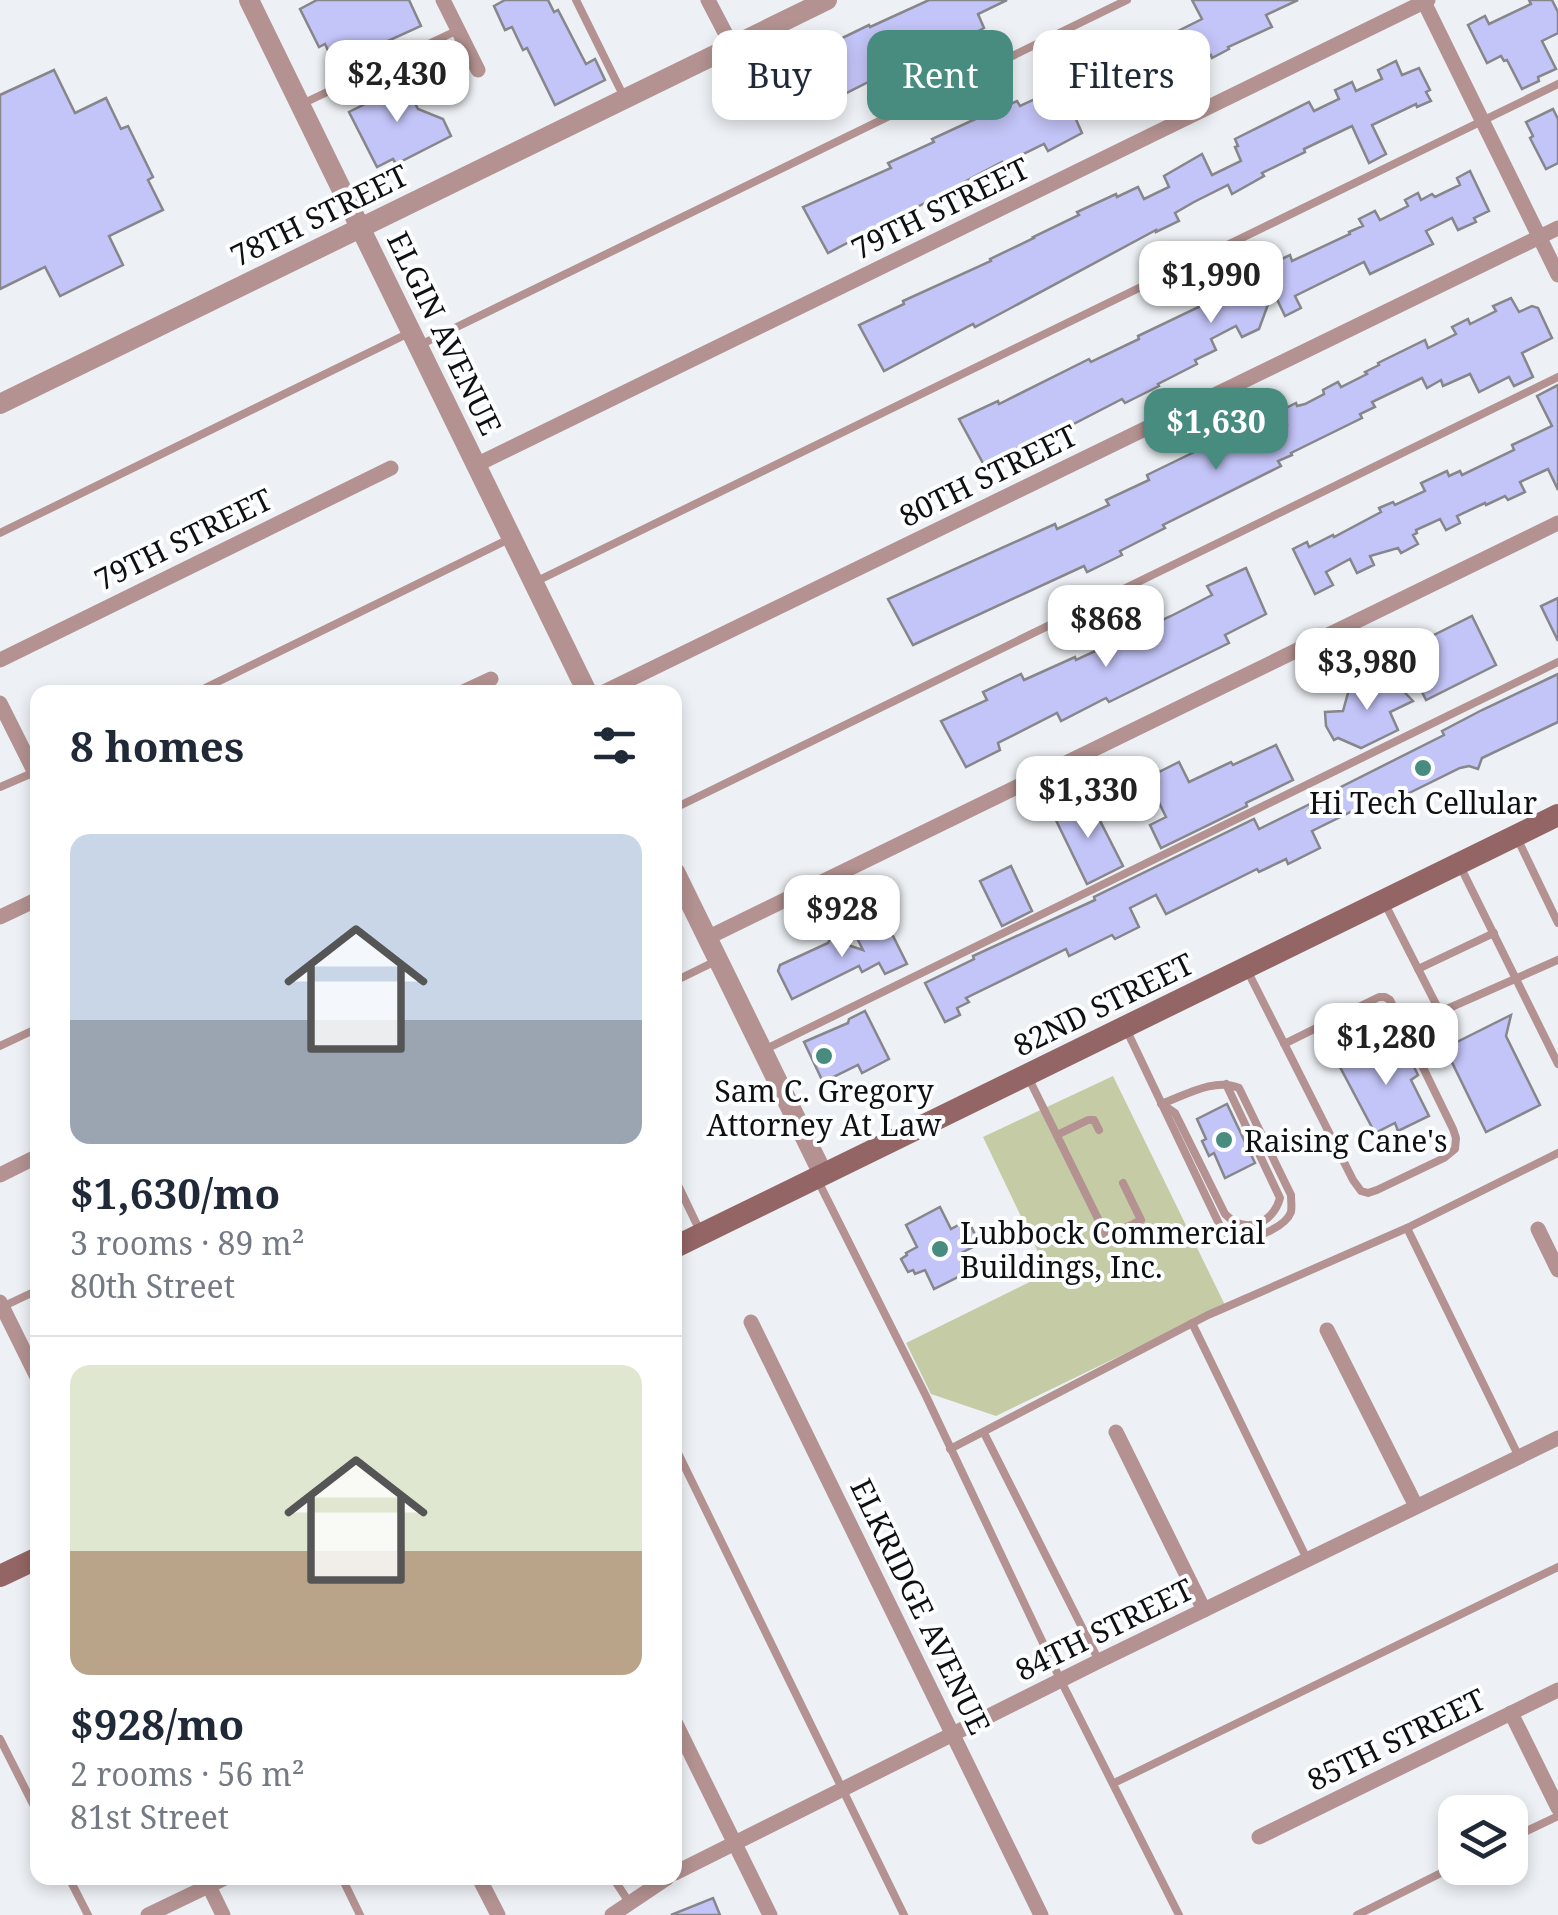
<!DOCTYPE html>
<html lang="en">
<head>
<meta charset="utf-8">
<style>
  body { margin:0; font-family:"Noto Serif",serif; background:#f6f6f7; color:#1f2937; height:100vh; display:flex; flex-direction:column; font-size:38px; white-space:nowrap }
  * { box-sizing:border-box; margin:0 }
  p { font-size:32px; color:#747a83 }
  .icon { flex:none; width:55px; height:55px; fill:none; stroke:currentColor; stroke-width:2; stroke-linecap:round; stroke-linejoin:round }
  .map { position:relative; flex:1; overflow:hidden }
  .drawer { position:absolute; left:30px; top:685px; width:652px; height:1200px; display:flex; flex-direction:column; background:#fff; border-radius:20px; box-shadow:0 5px 15px #0003 }
  .drawer>* { flex:none }
  .hud { position:absolute; left:712px; top:30px; width:695px; height:90px; display:flex; gap:20px }
  .buttons { position:absolute; left:1438px; top:1795px; display:grid; gap:20px }
  .buttons a { display:grid; place-items:center; width:90px; height:90px; border-radius:20px; background:#fff; box-shadow:0 5px 15px #0003; font-size:50px }
  .price { position:absolute; translate:-50% -85px; padding:0 22px; border-radius:20px; background:#fff; color:#222; font-size:32px; line-height:65px; filter:drop-shadow(0 2px 5px #0008) }
  .price::after { content:''; position:absolute; left:50%; top:60px; width:30px; height:22px; margin-left:-15px; background:inherit; clip-path:polygon(0 0,100% 0,50% 100%) }
  .price.active { background:#488c80; color:#fff }
  ul { padding:0; list-style:none }
  li { display:grid; align-content:center; gap:20px; height:530px; padding:0 40px }
  li+li { border-top:2px solid #e0e1e3 }
  li span { display:grid; place-items:center; height:310px; border-radius:20px; color:#555 }
  li>.icon { margin-inline-start:auto }
  span .icon { width:180px; height:180px; fill:#fffc; stroke-width:1 }
  li b { font-size:42px }
  h2 { display:flex; justify-content:space-between; align-items:center; height:120px; padding:0 40px; font-size:42px }
  .chip { padding:0 35px; border-radius:20px; background:#fff; box-shadow:0 5px 15px #0003; font-size:35px; line-height:90px }
  .chip.active { background:#488c80; color:#fff }
  .map>svg:first-child { display:block }
</style>
</head>
<body>
<div class="map">
<svg width="1558" height="1915" viewBox="0 0 1558 1915">
  <rect width="100%" height="100%" fill="#edf1f5"/>
  <polygon fill="#c5cca5" points="1113,1076 1225,1305 996,1416 931,1394 906,1343 1048,1273 983,1137"/>
  <g fill="#c3c4f7" stroke="#86868b" stroke-width="2.5">
    <polygon points="317,0 409,0 421,26 335,65 325,44 319,47 300,9"/>
    <polygon points="505,0 548,0 554,12 558,10 586,64 595,59 605,80 555,105 527,48 523,50 512,27 505,30 494,6"/>
    <polygon points="929,0 1007,0 978,14 984,28 902,70 900,66 801,116 776,70 869,25 870,27"/>
    <polygon points="1192,0 1298,0 1266,15 1272,27 1228,47 1229,49 1212,58 1211,55 1186,67 1187,70 1170,78 1167,72 1141,85 1144,91 1126,100 1103,112 1095,96 1071,108 1082,133 1048,151 1044,144 1003,164 1002,162 906,213 908,217 874,234 872,230 828,253 803,207 891,168 888,163 934,142 932,139 971,121 1017,101 1020,106 1066,85 1060,73 1098,55 1101,61 1144,39 1151,52 1181,37 1178,31 1202,19"/>
    <polygon points="1529,0 1552,0 1558,12 1558,33 1542,41 1556,69 1538,77 1539,81 1522,89 1507,60 1504,61 1501,56 1487,63 1468,25 1485,16 1489,24 1531,4"/>
    <polygon points="1396,61 1402,75 1419,68 1430,90 1426,92 1431,101 1417,107 1416,104 1372,125 1386,154 1369,163 1352,126 1304,149 1305,152 1262,173 1264,176 1232,194 1228,185 1194,202 1175,213 1179,221 1156,232 1156,230 1009,309 975,327 973,324 884,371 859,325 904,304 903,301 991,261 990,259 1034,238 1033,237 1079,215 1077,212 1116,194 1117,197 1138,187 1144,199 1169,187 1164,176 1202,154 1212,175 1241,161 1235,147 1238,146 1235,139 1309,102 1314,111 1339,99 1335,90 1352,82 1356,91 1382,79 1378,70"/>
    <polygon points="54,70 75,113 106,98 121,129 128,126 153,177 148,180 163,210 109,236 123,265 60,296 45,267 0,289 0,95"/>
    <polygon points="402,77 418,109 443,119 451,136 396,164 393,159 377,167 349,112 383,95 379,88"/>
    <polygon points="1553,109 1558,119 1558,163 1546,169 1530,138 1533,136 1526,122"/>
    <polygon points="1470,171 1489,211 1474,218 1476,222 1458,230 1452,218 1426,231 1433,244 1370,274 1364,262 1295,296 1301,308 1285,316 1273,291 1259,329 1242,337 1236,326 1211,339 1216,350 1195,360 1197,364 1158,384 1159,386 1125,403 1122,399 1029,447 1027,443 984,465 959,419 998,401 999,404 1089,359 1091,362 1139,339 1138,336 1278,269 1275,262 1290,255 1292,261 1350,234 1349,232 1363,226 1359,219 1375,211 1380,220 1408,206 1405,200 1418,193 1421,200 1432,194 1435,197 1460,185 1457,178"/>
    <polygon points="1511,298 1519,312 1532,306 1538,308 1552,338 1522,353 1533,377 1514,386 1509,377 1479,392 1470,374 1443,386 1441,380 1427,388 1422,378 1372,402 1375,407 1360,414 1362,418 1291,453 1292,455 1278,461 1281,466 1163,525 1165,528 1120,551 1122,555 1087,572 1084,566 913,645 888,599 1055,524 1057,529 1109,505 1106,500 1149,480 1147,475 1252,424 1259,439 1287,425 1280,411 1296,403 1297,406 1305,404 1324,394 1323,390 1338,382 1341,387 1367,374 1365,372 1379,365 1378,363 1425,340 1428,348 1456,334 1452,327 1468,319 1470,324 1496,311 1493,306"/>
    <polygon points="1558,385 1558,490 1548,469 1520,482 1525,492 1508,500 1505,496 1486,505 1485,503 1457,516 1460,523 1446,530 1440,519 1416,530 1417,533 1413,535 1418,544 1401,553 1398,548 1370,556 1374,565 1357,573 1350,559 1326,572 1333,585 1315,594 1293,549 1307,542 1309,547 1333,535 1334,537 1381,512 1379,508 1393,502 1395,505 1425,491 1421,483 1447,471 1449,476 1460,471 1462,475 1514,450 1512,445 1552,426 1537,396"/>
    <polygon points="1246,568 1266,614 1225,635 1229,643 1109,702 1106,698 1061,721 1057,713 998,743 1000,750 966,767 941,721 987,700 983,692 1021,674 1024,680 1075,657 1076,660 1171,616 1212,595 1207,586"/>
    <polygon points="1558,598 1558,641 1541,606"/>
    <polygon points="1472,616 1496,665 1426,700 1402,651"/>
    <polygon points="1386,673 1413,701 1390,712 1398,730 1361,748 1338,738 1334,740 1326,726 1325,712 1343,711 1348,693 1358,677 1370,689"/>
    <polygon points="1558,674 1558,722 1482,758 1478,769 1469,766 1460,768 1395,800 1397,805 1384,811 1382,806 1375,809 1371,802 1312,831 1320,848 1288,864 1286,859 1259,872 1257,869 1166,914 1156,895 1130,908 1139,927 1115,939 1112,935 1069,956 1066,949 966,998 969,1002 957,1008 960,1015 945,1022 925,983 974,959 973,956 1095,900 1094,897 1254,819 1259,829 1318,800 1317,799 1444,735 1442,731 1482,710"/>
    <polygon points="1276,745 1293,780 1246,803 1247,806 1161,848 1150,825 1166,817 1147,778 1179,762 1189,782 1231,762 1233,765"/>
    <polygon points="1084,799 1090,811 1094,809 1123,866 1087,884 1053,814"/>
    <polygon points="1011,866 1032,911 1002,926 980,881"/>
    <polygon points="873,921 879,933 889,928 907,964 885,974 879,963 862,972 859,966 792,999 778,971 780,965 828,943 830,939 863,950 853,930"/>
    <polygon points="865,1011 889,1059 862,1073 858,1065 823,1082 804,1042 848,1023 849,1019"/>
    <polygon points="1511,1015 1506,1036 1540,1105 1486,1132 1445,1048"/>
    <polygon points="1389,1043 1390,1045 1393,1043 1401,1058 1409,1057 1418,1075 1411,1080 1429,1116 1398,1131 1395,1123 1375,1133 1340,1067"/>
    <polygon points="1227,1104 1255,1163 1225,1178 1214,1153 1209,1156 1202,1141 1206,1139 1197,1119"/>
    <polygon points="940,1207 951,1229 962,1223 964,1227 970,1224 978,1241 973,1243 975,1246 963,1252 972,1270 934,1289 925,1270 915,1274 913,1270 908,1272 901,1259 907,1255 906,1253 917,1247 906,1225"/>
    <polygon points="713,1898 720,1915 671,1915"/>
  </g>
  <g fill="none" stroke-linecap="round" stroke-linejoin="round">
    <g stroke="#b39291" stroke-width="8">
      <polyline points="576,0 625,99"/>
      <polyline points="304,103 458,30"/>
      <polyline points="422,344 1127,0"/>
      <polyline points="0,533 411,332"/>
      <polyline points="537,581 1558,84"/>
      <polyline points="197,692 511,538"/>
      <polyline points="0,787 37,771"/>
      <polyline points="675,808 1558,377"/>
      <polyline points="1518,840 1558,923"/>
      <polyline points="1461,868 1558,1064"/>
      <polyline points="1385,904 1440,1012 1558,960"/>
      <polyline points="1418,969 1494,933"/>
      <polyline points="1248,972 1353,1180 1361,1191 1368,1193 1377,1190 1444,1158 1455,1149 1456,1138 1453,1129 1390,1000 1385,997 1379,997 1284,1044"/>
      <polyline points="675,981 716,961"/>
      <path d="M1127,1031L1221,1228C1227,1235 1232,1239 1242,1239C1257,1239 1286,1226 1291,1212C1292,1208 1291,1200 1291,1195L1239,1088C1215,1077 1184,1096 1161,1104"/>
      <polyline points="0,1046 38,1028"/>
      <polyline points="762,1051 1558,662"/>
      <polyline points="1029,1079 1107,1237 1141,1220 1123,1183"/>
      <path d="M1165,1106L1175,1113L1225,1214C1245,1235 1273,1224 1280,1198L1226,1084"/>
      <polyline points="1057,1135 1088,1120 1094,1120 1099,1130"/>
      <polyline points="675,1179 699,1229"/>
      <polyline points="817,1179 926,1396 1061,1681 1179,1915"/>
      <polyline points="1407,1228 1519,1457"/>
      <polyline points="4,1306 38,1290"/>
      <polyline points="1192,1323 1307,1559"/>
      <polyline points="984,1433 1099,1661"/>
      <polyline points="675,1447 904,1915"/>
      <polyline points="950,1449 1208,1315 1407,1228 1558,1153"/>
      <polyline points="0,1739 38,1814"/>
      <polyline points="1114,1783 1558,1567"/>
      <polyline points="1510,1839 1558,1816"/>
      <polyline points="69,1878 88,1915"/>
      <polyline points="342,1878 360,1915"/>
      <polyline points="613,1878 629,1902"/>
      <polyline points="1357,1915 1455,1866"/>
    </g>
    <g stroke="#b39291" stroke-width="15">
      <polyline points="443,0 478,70"/>
      <polyline points="708,0 732,46"/>
      <polyline points="1423,0 1558,275"/>
      <polyline points="476,465 1428,0"/>
      <polyline points="0,660 391,468"/>
      <polyline points="463,692 491,679"/>
      <polyline points="604,692 1558,228"/>
      <polyline points="0,703 38,779"/>
      <polyline points="0,917 38,899"/>
      <polyline points="707,938 1558,523"/>
      <polyline points="0,1175 38,1156"/>
      <polyline points="1538,1229 1558,1270"/>
      <polyline points="0,1302 38,1379"/>
      <polyline points="751,1322 1041,1915"/>
      <polyline points="1327,1330 1416,1506"/>
      <polyline points="1116,1432 1204,1610"/>
      <polyline points="1511,1713 1558,1808"/>
      <polyline points="675,1722 770,1915"/>
      <polyline points="1259,1837 1558,1690"/>
      <polyline points="675,1873 1099,1661 1558,1438"/>
      <polyline points="205,1878 223,1915"/>
      <polyline points="479,1878 498,1915"/>
      <polyline points="148,1915 225,1878"/>
      <polyline points="612,1915 667,1878"/>
    </g>
    <g stroke="#b39291" stroke-width="20">
      <polyline points="249,0 587,692"/>
      <polyline points="0,404 827,0"/>
      <polyline points="675,872 823,1174"/>
    </g>
    <g stroke="#936564" stroke-width="22">
      <polyline points="675,1247 1558,815"/>
      <polyline points="0,1576 38,1558"/>
    </g>
  </g>
  <g fill="#488c80" stroke="#fdfeff" stroke-width="4">
    <circle cx="1423" cy="768" r="10"/>
    <circle cx="824" cy="1056" r="10"/>
    <circle cx="1224" cy="1140" r="10"/>
    <circle cx="940" cy="1249" r="10"/>
  </g>
  <g text-anchor="middle" dominant-baseline="central" stroke-width="8" stroke-linejoin="round" paint-order="stroke">
    <g font-size="30" fill="#0f1011" stroke="#fdfeff">
      <text transform="translate(940 208) rotate(-26)">79TH STREET</text>
      <text transform="translate(319 215) rotate(-26)">78TH STREET</text>
      <text transform="translate(445 333) rotate(64)">ELGIN AVENUE</text>
      <text transform="translate(988 475) rotate(-26)">80TH STREET</text>
      <text transform="translate(183 539) rotate(-26)">79TH STREET</text>
      <text transform="translate(1103 1004) rotate(-26)">82ND STREET</text>
      <text transform="translate(921 1606) rotate(64)">ELKRIDGE AVENUE</text>
      <text transform="translate(1104 1629) rotate(-26)">84TH STREET</text>
      <text transform="translate(1396 1739) rotate(-26)">85TH STREET</text>
    </g>
    <g font-size="30" fill="#0f1011" stroke="#fdfeff">
      <text x="1423" y="802">Hi Tech Cellular</text>
      <text x="824" y="1090">Sam C. Gregory<tspan x="824" dy="34">Attorney At Law</tspan></text>
      <text x="1244" y="1140" text-anchor="start">Raising Cane's</text>
      <text x="960" y="1232" text-anchor="start">Lubbock Commercial<tspan x="960" dy="34">Buildings, Inc.</tspan></text>
    </g>
  </g>
</svg>
<div class="buttons">
<a><svg class="icon" aria-label="layers" viewBox="0 0 24 24"><path d="M12 4l9 5-9 5-9-5zM3 14l9 5 9-5"/></svg></a>
</div>
<b class="price" style="left:397px;top:125px">$2,430</b>
<b class="price" style="left:1211px;top:326px">$1,990</b>
<b class="price active" style="left:1216px;top:473px">$1,630</b>
<b class="price" style="left:1106px;top:670px">$868</b>
<b class="price" style="left:1367px;top:713px">$3,980</b>
<b class="price" style="left:1088px;top:841px">$1,330</b>
<b class="price" style="left:842px;top:960px">$928</b>
<b class="price" style="left:1386px;top:1088px">$1,280</b>
<div class="hud">
<a class="chip">Buy</a>
<a class="chip active">Rent</a>
<a class="chip">Filters</a>
</div>
<section class="drawer">
<h2>8 homes<svg class="icon" aria-label="filters" viewBox="0 0 24 24"><path d="M4 7h16M4 17h16"/><circle cx="9" cy="7" r="2"/><circle cx="15" cy="17" r="2"/></svg></h2>
<ul>
<li><span style="background:linear-gradient(#c9d6e8 60%,#9aa5b1 0)"><svg class="icon" aria-label="home" viewBox="0 0 24 24"><path d="M3 11l9-7 9 7M6 9v11h12V9"/></svg></span><div><b>$1,630/mo</b><p>3 rooms · 89 m²</p><p>80th Street</p></div></li>
<li><span style="background:linear-gradient(#dfe7d0 60%,#b9a48a 0)"><svg class="icon" aria-label="home" viewBox="0 0 24 24"><path d="M3 11l9-7 9 7M6 9v11h12V9"/></svg></span><div><b>$928/mo</b><p>2 rooms · 56 m²</p><p>81st Street</p></div></li>
</ul>
</section>
</div>
</body>
</html>
